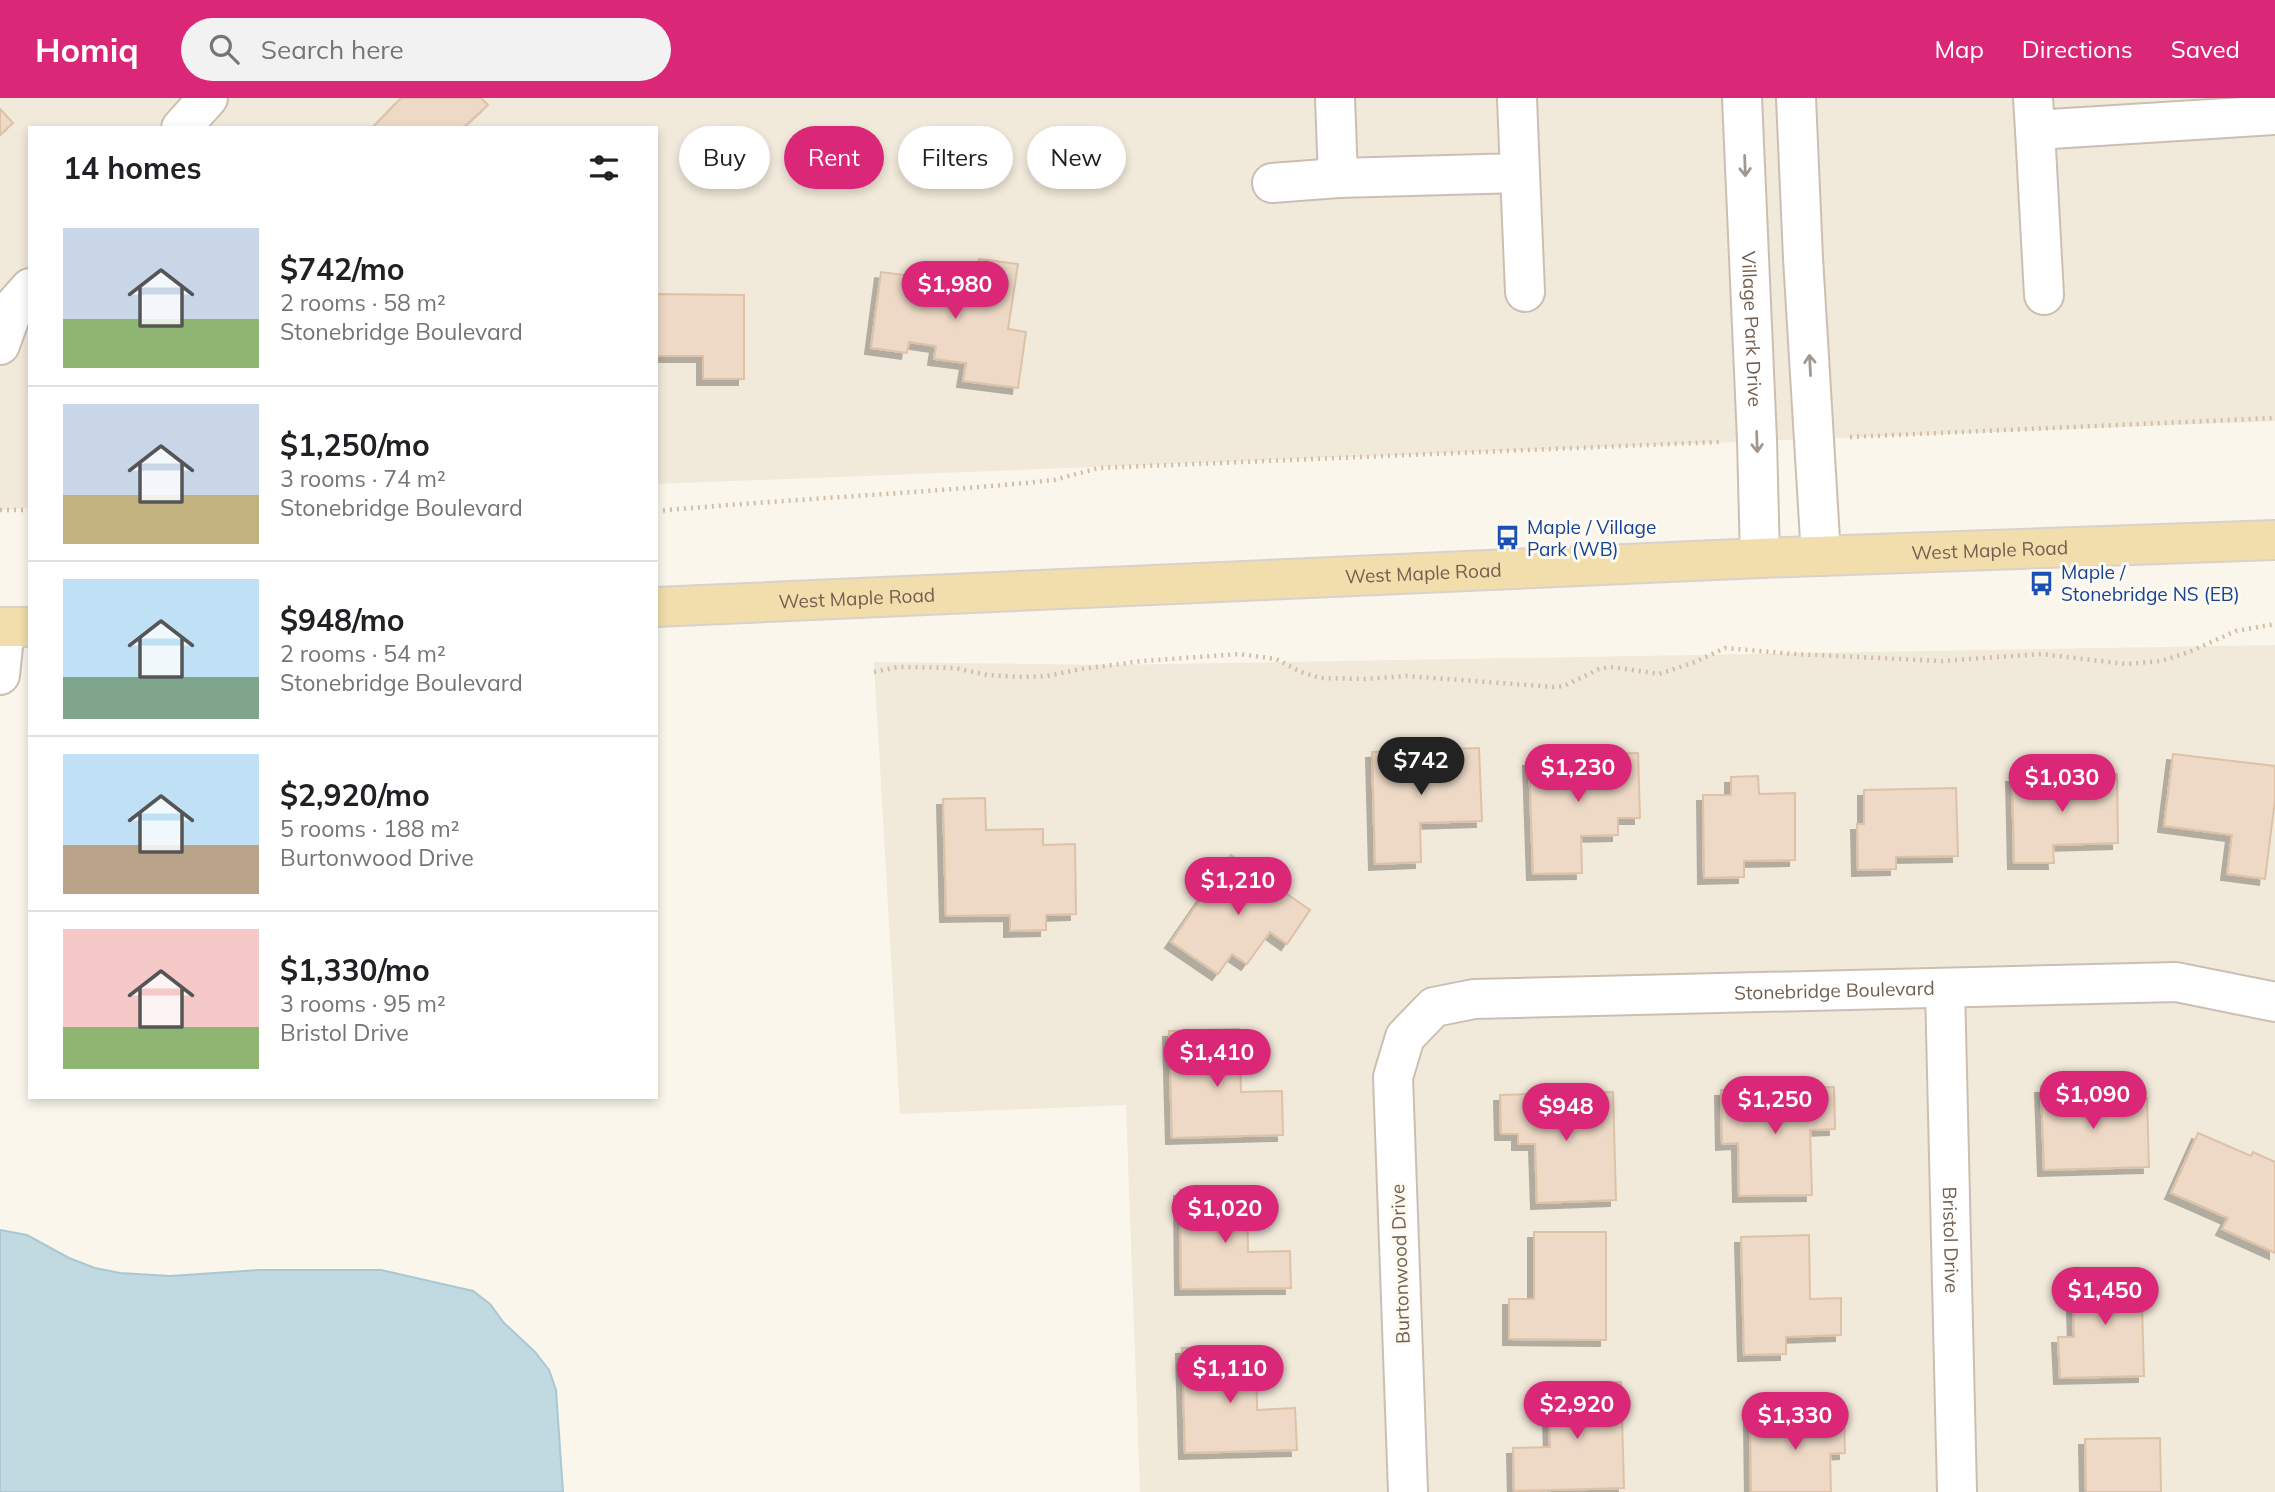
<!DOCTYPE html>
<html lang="en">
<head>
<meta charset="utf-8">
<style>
  body { margin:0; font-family:Mulish,sans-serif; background:#f2f2f2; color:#202124; height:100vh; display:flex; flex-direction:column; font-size:26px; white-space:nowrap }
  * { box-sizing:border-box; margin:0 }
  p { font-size:23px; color:#757577 }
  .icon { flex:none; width:38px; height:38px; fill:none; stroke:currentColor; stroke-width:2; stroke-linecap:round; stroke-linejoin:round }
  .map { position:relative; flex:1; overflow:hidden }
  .details { position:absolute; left:28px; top:28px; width:630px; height:973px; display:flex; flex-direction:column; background:#fff; border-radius:0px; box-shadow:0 4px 10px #0003 }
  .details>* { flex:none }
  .guide { position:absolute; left:679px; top:28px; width:665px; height:63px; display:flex; gap:14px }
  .price { position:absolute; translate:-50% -60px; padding:0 16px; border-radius:24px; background:#db2777; color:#fff; font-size:23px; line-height:46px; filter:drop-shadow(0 2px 4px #0008) }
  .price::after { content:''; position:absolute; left:50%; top:42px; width:21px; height:16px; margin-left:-10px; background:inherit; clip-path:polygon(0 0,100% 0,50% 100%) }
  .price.active { background:#222; color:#fff }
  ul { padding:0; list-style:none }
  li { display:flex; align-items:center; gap:21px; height:175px; padding:0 35px }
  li+li { border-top:2px solid #e0e0e0 }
  li span { display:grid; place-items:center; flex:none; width:196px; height:140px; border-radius:0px; color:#555 }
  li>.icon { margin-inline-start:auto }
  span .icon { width:84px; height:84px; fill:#fffc; stroke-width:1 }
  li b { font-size:30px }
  h2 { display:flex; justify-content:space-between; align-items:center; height:84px; padding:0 35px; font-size:30px }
  .tag { padding:0 24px; border-radius:32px; background:#fff; box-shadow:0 4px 10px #0003; font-size:24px; line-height:63px }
  .tag.active { background:#db2777; color:#fff }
  header { display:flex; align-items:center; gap:42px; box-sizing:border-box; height:98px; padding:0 35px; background:#db2777; color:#fff }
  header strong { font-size:33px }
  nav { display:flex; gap:38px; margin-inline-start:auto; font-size:24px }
  .search { width:490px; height:63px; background:#f2f2f2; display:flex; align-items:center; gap:18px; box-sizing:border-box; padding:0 24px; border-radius:38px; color:#757577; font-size:26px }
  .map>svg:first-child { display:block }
</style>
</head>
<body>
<header>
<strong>Homiq</strong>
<div class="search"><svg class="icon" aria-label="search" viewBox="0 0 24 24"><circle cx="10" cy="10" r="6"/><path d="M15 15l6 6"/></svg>Search here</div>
<nav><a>Map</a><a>Directions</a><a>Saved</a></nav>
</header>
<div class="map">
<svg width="2275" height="1394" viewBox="0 0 2275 1394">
  <defs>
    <filter id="shadow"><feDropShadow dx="-6" dy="6" stdDeviation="0" flood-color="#0004"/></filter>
  </defs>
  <rect width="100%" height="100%" fill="#faf6eb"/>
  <g fill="#f1e9da">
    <polygon points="0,0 2275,0 2275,323 656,386 656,30 30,30 30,410 0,412"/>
    <polygon points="2275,547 2275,1394 1140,1394 1126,1007 900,1016 874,564 1110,567"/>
  </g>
  <polygon fill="#c1dae2" stroke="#a9c8d3" stroke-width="2" points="0,1132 27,1137 69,1160 95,1170 120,1175 170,1178 259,1172 381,1172 473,1193 490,1206 504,1225 535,1254 549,1272 556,1292 563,1394 0,1394"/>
  <g fill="#edd9c6" stroke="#dec2a8" stroke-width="2" filter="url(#shadow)">
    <polygon points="401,0 481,0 488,7 463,30 372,30"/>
    <polygon points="0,11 13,25 0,37"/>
    <polygon points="979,161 1018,166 1008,231 1026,234 1018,290 963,283 966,265 934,261 936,248 909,244 907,255 871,250 881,174 975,186"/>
    <polygon points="656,196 744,197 744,281 703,281 703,258 656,258"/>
    <polygon points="1575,648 1575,656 1638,655 1640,720 1618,720 1618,737 1581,738 1582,775 1533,776 1529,662 1547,661 1547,649"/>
    <polygon points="1479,650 1482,723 1420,725 1421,764 1375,766 1372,654"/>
    <polygon points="2173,656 2275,668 2275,702 2265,781 2227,776 2232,737 2164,728"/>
    <polygon points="2117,676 2118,745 2053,747 2054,765 2014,765 2012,678"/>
    <polygon points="1758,678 1759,696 1795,695 1795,762 1744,763 1744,779 1704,780 1703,697 1731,697 1731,679"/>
    <polygon points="1956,690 1958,758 1896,759 1896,771 1858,772 1857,726 1864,726 1864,692"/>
    <polygon points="985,700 986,732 1043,731 1043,747 1075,746 1076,816 1046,817 1046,832 1010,833 1010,817 946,818 943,701"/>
    <polygon points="1231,757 1310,812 1287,846 1270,834 1247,866 1232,856 1218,876 1171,844"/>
    <polygon points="1239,931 1241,994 1282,993 1283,1037 1172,1040 1169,933"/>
    <polygon points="1834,989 1835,1031 1810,1032 1812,1097 1739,1098 1738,1045 1722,1046 1721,992"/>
    <polygon points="2041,989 2083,989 2083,1001 2147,1000 2149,1069 2044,1072"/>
    <polygon points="1613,994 1616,1102 1537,1105 1535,1046 1518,1046 1518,1036 1501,1036 1500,997"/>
    <polygon points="2198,1035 2251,1058 2253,1054 2275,1064 2275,1155 2222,1131 2228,1120 2171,1095"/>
    <polygon points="1180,1092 1247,1092 1248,1154 1290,1153 1291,1190 1181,1191"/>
    <polygon points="1534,1134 1606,1134 1606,1242 1509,1241 1509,1201 1534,1201"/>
    <polygon points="1809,1137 1810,1201 1841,1200 1841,1237 1786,1239 1786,1256 1744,1257 1741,1139"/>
    <polygon points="2141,1172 2144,1278 2060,1280 2058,1239 2074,1239 2072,1175"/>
    <polygon points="1256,1248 1257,1312 1295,1310 1297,1352 1185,1355 1182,1250"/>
    <polygon points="1621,1284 1624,1390 1514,1393 1513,1350 1550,1349 1548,1285"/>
    <polygon points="1844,1316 1845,1355 1830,1356 1831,1394 1751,1394 1750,1319"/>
    <polygon points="2160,1340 2161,1394 2086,1394 2085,1341"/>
  </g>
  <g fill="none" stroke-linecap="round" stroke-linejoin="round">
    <defs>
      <g id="minor">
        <polyline points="1335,0 1338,80 1520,75 1517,0"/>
        <path id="s1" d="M1742,0L1757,342L1760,460"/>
        <polyline points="1796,0 1803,160 1821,458"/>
        <polyline points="2033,0 2035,32 2275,17"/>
        <polyline points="181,30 208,0"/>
        <polyline points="2035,32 2044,197"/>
        <polyline points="1520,75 1525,194"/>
        <polyline points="1272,85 1338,80"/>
        <polyline points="0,247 14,208 30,190"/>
        <polyline points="0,577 5,529"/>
        <path id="s2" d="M1945,890L1957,1394"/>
        <path id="s3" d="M1408,1394L1393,979L1405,939L1434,909L1474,901L2176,884L2275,904"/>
      </g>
      <g id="major">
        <path id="s4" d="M656,509L1760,460L2275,442"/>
        <polyline points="0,529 30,529"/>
      </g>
    </defs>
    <use href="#minor" stroke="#ccbfb2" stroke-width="42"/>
    <use href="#major" stroke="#d8d2ce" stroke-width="42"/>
    <g stroke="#d2bda8" stroke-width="4.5" stroke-dasharray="2 5" stroke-linecap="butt">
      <polyline points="1850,339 2275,320"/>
      <polyline points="0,412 30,412"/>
      <path d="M656,413C780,402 903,396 1026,385L1054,382L1099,370L1719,344"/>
      <polyline points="874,574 898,569 955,570 987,577 1023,579 1047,578 1081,571 1142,563 1239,556 1276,561 1301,574 1320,580 1365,581 1407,578 1554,589 1564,588 1599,571 1611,569 1659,576 1695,564 1725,550 1794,556 1942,563 2041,556 2126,566 2161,563 2189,554 2236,533 2275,526"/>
    </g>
    <use href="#minor" stroke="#fff" stroke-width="38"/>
    <use href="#major" stroke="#f1deac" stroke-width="38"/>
  </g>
  <defs><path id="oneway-shaft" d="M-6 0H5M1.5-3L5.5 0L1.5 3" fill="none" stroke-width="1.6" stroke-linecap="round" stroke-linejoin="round" transform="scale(1.75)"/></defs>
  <g stroke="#a4988e">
    <use href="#oneway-shaft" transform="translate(1745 68) rotate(88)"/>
    <use href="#oneway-shaft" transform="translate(1810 267) rotate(-93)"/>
    <use href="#oneway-shaft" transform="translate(1757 344) rotate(88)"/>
  </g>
  <defs>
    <symbol id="bus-bare" viewBox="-9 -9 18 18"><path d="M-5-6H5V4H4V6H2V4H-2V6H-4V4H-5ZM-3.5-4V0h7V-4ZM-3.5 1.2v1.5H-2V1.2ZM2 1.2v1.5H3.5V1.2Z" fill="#1a4fb4" stroke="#fdfaf1" stroke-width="2.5" paint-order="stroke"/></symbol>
  </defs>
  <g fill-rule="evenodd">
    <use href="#bus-bare" x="1490" y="422" width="35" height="35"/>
    <use href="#bus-bare" x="2024" y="468" width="35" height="35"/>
  </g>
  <g text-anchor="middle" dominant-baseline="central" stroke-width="6" stroke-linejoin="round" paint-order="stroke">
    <g font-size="19" fill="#736051" stroke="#fdfaf1">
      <text stroke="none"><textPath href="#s1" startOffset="231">Village Park Drive</textPath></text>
      <text stroke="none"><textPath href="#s4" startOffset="1335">West Maple Road</textPath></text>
      <text stroke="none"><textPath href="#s4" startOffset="768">West Maple Road</textPath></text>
      <text stroke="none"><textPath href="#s4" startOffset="201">West Maple Road</textPath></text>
      <text stroke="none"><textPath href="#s3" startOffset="900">Stonebridge Boulevard</textPath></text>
      <text stroke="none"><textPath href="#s2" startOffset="252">Bristol Drive</textPath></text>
      <text transform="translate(1400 1166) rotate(-92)">Burtonwood Drive</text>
    </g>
    <g font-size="19" fill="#164399" stroke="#fdfaf1" text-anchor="start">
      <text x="1527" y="429">Maple / Village<tspan x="1527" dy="22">Park (WB)</tspan></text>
      <text x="2061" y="474">Maple /<tspan x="2061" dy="22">Stonebridge NS (EB)</tspan></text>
    </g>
  </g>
</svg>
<b class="price" style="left:955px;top:223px">$1,980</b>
<b class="price active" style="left:1421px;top:699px">$742</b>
<b class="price" style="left:1578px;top:706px">$1,230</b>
<b class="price" style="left:2062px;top:716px">$1,030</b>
<b class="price" style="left:1238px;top:819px">$1,210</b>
<b class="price" style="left:1217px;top:991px">$1,410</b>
<b class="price" style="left:2093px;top:1033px">$1,090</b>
<b class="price" style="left:1775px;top:1038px">$1,250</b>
<b class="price" style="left:1566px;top:1045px">$948</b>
<b class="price" style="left:1225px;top:1147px">$1,020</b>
<b class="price" style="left:2105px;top:1229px">$1,450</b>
<b class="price" style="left:1230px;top:1307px">$1,110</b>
<b class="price" style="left:1577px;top:1343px">$2,920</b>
<b class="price" style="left:1795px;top:1354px">$1,330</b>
<div class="guide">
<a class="tag">Buy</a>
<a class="tag active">Rent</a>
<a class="tag">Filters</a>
<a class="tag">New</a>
</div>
<section class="details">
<h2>14 homes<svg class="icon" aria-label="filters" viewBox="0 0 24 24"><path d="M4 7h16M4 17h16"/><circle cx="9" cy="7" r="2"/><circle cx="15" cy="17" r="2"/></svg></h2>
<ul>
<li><span style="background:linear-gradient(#c9d6e8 65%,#8fb573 0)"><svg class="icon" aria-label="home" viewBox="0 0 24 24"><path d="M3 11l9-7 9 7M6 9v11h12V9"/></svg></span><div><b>$742/mo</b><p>2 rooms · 58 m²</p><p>Stonebridge Boulevard</p></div></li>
<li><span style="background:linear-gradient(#c9d6e8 65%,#c2b280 0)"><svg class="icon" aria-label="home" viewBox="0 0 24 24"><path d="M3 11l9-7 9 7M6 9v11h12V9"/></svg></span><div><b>$1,250/mo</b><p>3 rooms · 74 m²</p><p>Stonebridge Boulevard</p></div></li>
<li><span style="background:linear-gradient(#bfe0f5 70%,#7fa58c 0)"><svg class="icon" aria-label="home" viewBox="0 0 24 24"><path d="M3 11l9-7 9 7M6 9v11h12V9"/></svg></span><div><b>$948/mo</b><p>2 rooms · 54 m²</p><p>Stonebridge Boulevard</p></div></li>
<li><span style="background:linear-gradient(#bfe0f5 65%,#b9a48a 0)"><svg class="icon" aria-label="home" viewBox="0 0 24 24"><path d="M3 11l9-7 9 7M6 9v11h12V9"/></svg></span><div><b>$2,920/mo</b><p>5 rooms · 188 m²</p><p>Burtonwood Drive</p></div></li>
<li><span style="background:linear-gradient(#f6c9c9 70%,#8fb573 0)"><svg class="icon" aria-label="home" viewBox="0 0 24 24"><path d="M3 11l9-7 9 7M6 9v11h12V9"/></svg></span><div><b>$1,330/mo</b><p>3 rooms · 95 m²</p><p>Bristol Drive</p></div></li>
</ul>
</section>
</div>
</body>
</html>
